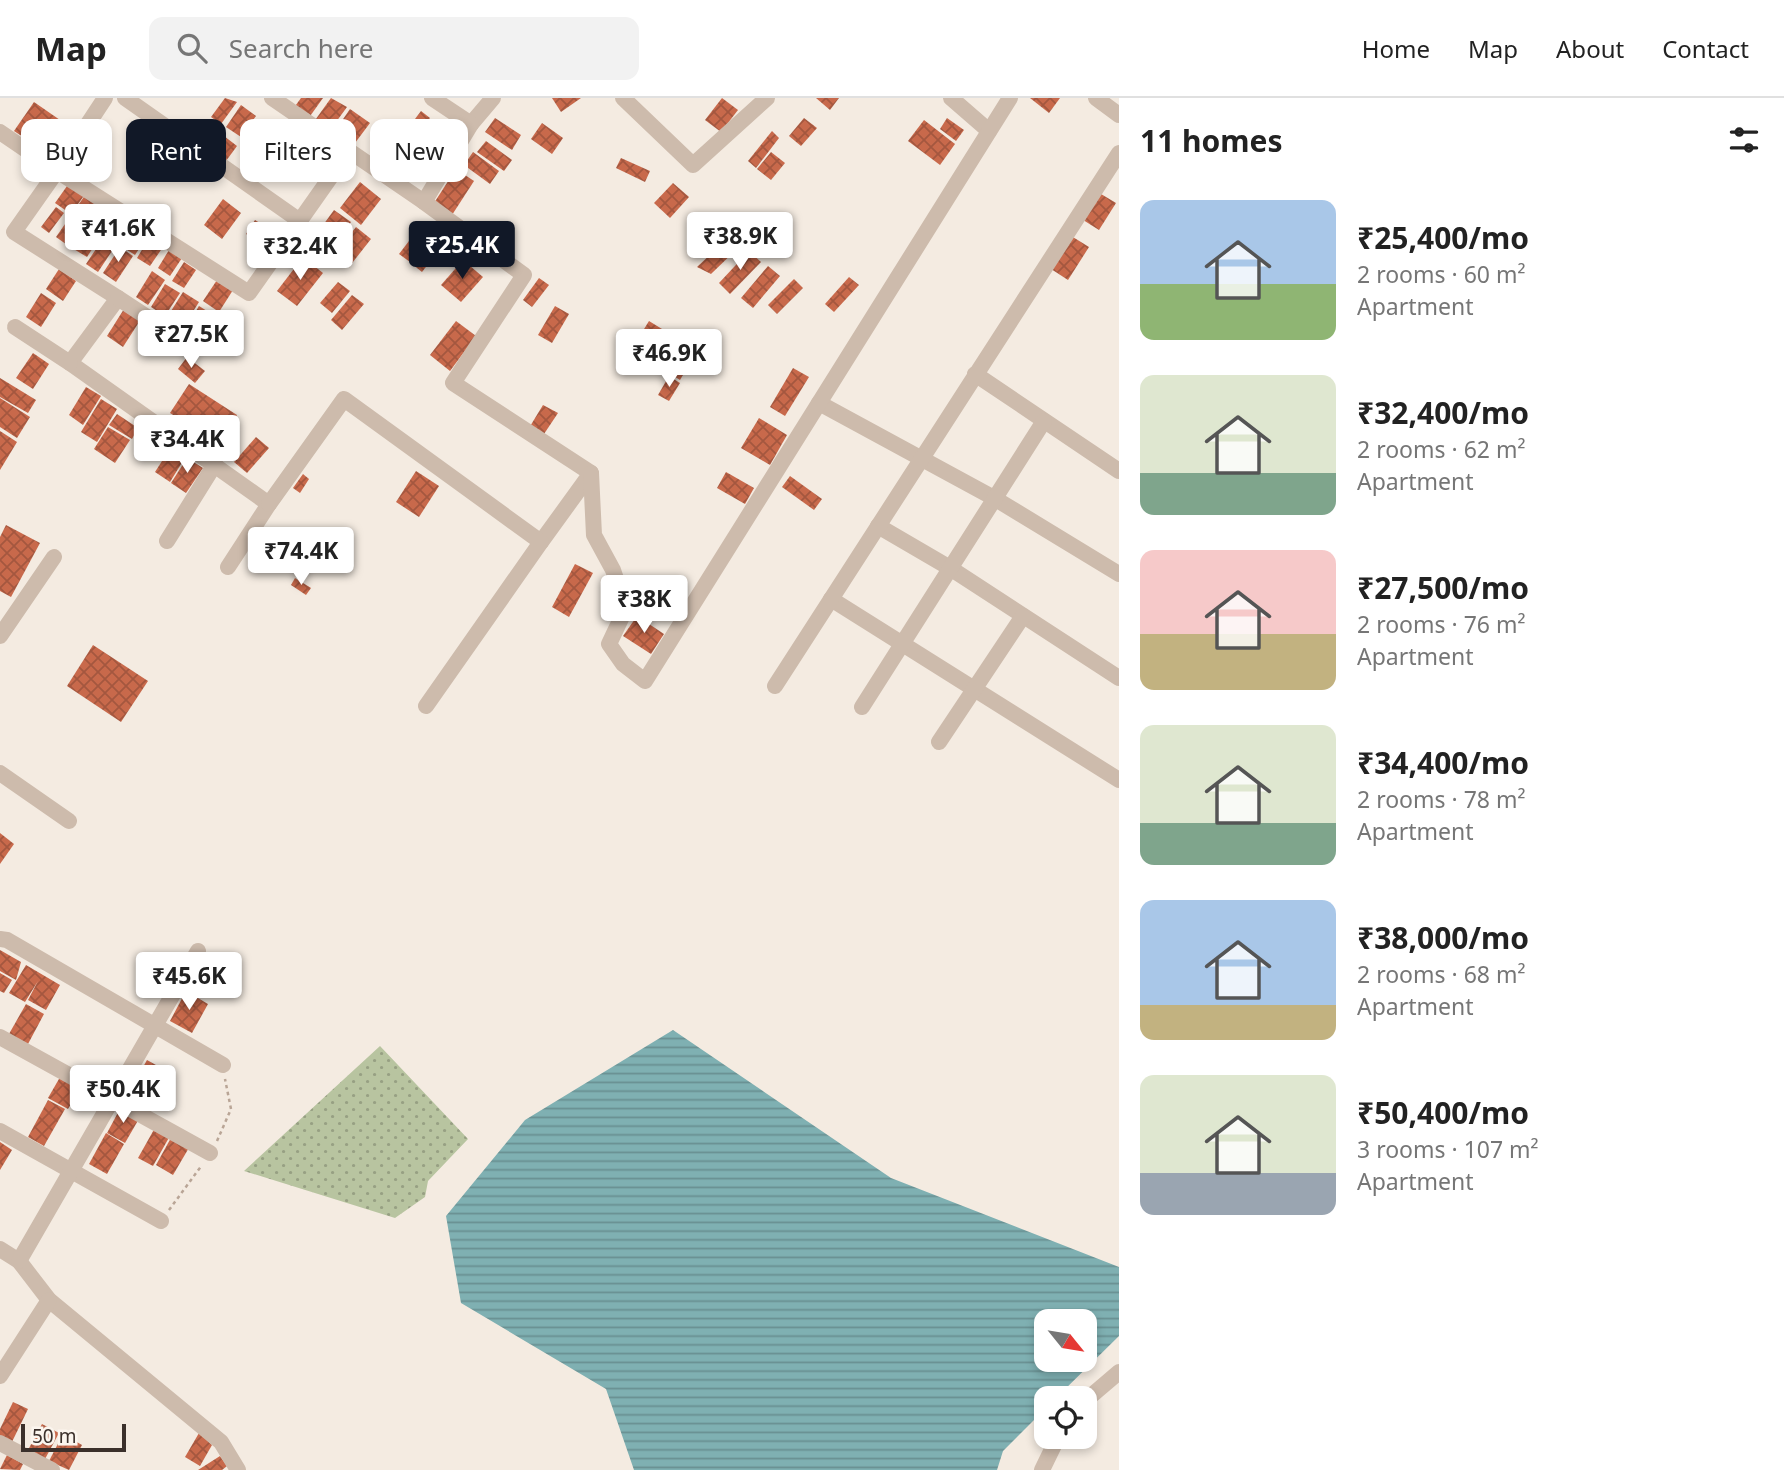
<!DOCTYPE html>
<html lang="en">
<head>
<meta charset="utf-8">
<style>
  body { margin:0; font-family:"Noto Sans",sans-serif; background:#f2f2f2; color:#222; height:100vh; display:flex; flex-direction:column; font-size:26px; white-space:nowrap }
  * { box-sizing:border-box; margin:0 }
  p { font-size:23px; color:#767676 }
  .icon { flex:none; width:38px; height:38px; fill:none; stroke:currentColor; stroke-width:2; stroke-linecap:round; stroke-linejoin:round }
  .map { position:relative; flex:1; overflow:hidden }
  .sheet { display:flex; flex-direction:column; background:#fff; width:665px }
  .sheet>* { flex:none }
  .banner { position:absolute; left:21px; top:21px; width:665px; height:63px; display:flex; gap:14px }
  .needle { width:46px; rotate:120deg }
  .tools { position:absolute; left:1034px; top:1211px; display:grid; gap:14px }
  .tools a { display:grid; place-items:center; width:63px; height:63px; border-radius:14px; background:#fff; box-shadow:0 4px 10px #0003; font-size:35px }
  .scale { position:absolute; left:21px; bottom:18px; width:105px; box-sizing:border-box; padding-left:7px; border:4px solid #3b302b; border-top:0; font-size:19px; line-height:24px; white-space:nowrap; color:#3b302b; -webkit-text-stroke:5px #fbf5ee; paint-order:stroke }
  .price { position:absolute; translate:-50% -60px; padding:0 16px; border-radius:7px; background:#fff; color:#222; font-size:23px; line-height:46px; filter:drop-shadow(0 2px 4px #0008) }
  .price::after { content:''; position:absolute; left:50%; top:42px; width:21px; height:16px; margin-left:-10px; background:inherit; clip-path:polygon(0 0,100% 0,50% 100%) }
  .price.selected { background:#111827; color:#fff }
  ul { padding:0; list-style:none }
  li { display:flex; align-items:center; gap:21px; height:175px; padding:0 21px }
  li span { display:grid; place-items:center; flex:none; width:196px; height:140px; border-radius:14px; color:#555 }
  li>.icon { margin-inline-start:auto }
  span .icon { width:84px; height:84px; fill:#fffc; stroke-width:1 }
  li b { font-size:30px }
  h2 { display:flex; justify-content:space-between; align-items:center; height:84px; padding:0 21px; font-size:30px }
  .tag { padding:0 24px; border-radius:14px; background:#fff; box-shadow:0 4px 10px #0003; font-size:24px; line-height:63px }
  .tag.selected { background:#111827; color:#fff }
  header { display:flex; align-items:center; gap:42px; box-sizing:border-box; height:98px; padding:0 35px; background:#fff; border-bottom:2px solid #e0e0e0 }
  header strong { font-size:33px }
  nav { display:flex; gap:38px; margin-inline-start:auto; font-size:24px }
  .search { width:490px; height:63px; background:#f2f2f2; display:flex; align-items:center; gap:18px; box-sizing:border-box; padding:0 24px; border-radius:14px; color:#767676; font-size:26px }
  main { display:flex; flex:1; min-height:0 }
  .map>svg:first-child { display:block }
</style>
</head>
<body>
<header>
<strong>Map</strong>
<div class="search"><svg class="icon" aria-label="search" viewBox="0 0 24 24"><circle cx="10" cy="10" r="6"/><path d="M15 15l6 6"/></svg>Search here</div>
<nav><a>Home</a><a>Map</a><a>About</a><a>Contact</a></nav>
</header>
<main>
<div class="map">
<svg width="1119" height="1372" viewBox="0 0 1119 1372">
  <defs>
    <pattern id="park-dots" width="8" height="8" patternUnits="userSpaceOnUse" patternTransform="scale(1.75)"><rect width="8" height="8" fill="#b8c4a0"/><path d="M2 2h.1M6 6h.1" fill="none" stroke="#97a083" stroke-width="1.8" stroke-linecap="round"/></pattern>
    <pattern id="water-rules" width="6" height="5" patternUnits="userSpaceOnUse" patternTransform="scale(1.75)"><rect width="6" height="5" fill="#7fb0b2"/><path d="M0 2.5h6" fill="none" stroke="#699091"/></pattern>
    <pattern id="building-cross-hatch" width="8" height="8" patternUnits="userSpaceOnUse" patternTransform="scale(1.75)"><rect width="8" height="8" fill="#c8694b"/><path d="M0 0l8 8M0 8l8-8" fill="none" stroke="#a4573f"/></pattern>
  </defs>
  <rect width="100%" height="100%" fill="#f4ebe1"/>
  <polygon fill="url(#park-dots)" points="380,948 468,1041 428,1083 425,1099 395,1120 244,1073"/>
  <path fill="url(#water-rules)" fill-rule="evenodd" d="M673,932L891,1080L1119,1169V1238L1056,1300H1046V1310L1003,1353L997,1372H634L606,1291L461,1205L446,1118L525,1022ZM1046,1223H1085V1262H1046Z"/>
  <g fill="url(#building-cross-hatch)">
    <polygon points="225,0 237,4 221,26 211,19"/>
    <polygon points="301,0 323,0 308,21 293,11"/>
    <polygon points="331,0 347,9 328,35 313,25"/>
    <polygon points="552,0 581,0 561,14"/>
    <polygon points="722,0 738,12 721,34 705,22"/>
    <polygon points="816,0 839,0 830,12"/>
    <polygon points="1030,0 1060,0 1049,15"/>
    <polygon points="34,4 73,31 54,59 14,33"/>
    <polygon points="241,7 256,18 241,39 226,29"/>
    <polygon points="350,11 370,25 349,53 330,40"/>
    <polygon points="421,13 430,20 418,36 409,29"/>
    <polygon points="495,20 521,37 512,52 485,34"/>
    <polygon points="804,20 817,30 801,48 789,38"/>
    <polygon points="947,20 964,32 956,43 940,31"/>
    <polygon points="924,22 955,46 940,67 908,43"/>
    <polygon points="432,24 454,40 442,56 421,40"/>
    <polygon points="542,25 563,40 552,56 531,41"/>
    <polygon points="208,29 219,37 209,50 198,42"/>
    <polygon points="772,33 779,40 756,70 748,63"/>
    <polygon points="224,38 237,48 226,63 213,53"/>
    <polygon points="486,43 512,62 504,73 477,54"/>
    <polygon points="300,45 315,56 298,80 283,69"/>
    <polygon points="473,54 499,73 490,86 464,67"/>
    <polygon points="771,54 785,65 771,82 757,71"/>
    <polygon points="621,60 650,73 645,84 616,70"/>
    <polygon points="456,71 474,83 452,117 434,105"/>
    <polygon points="72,81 88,92 71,116 55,105"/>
    <polygon points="360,84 381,101 361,127 340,110"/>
    <polygon points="673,85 689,99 670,120 654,105"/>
    <polygon points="88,93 102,103 70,149 56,139"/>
    <polygon points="1096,93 1116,105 1099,132 1080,120"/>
    <polygon points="223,101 241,115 222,141 204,127"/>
    <polygon points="104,103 118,113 103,136 89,126"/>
    <polygon points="56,109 64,115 49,135 41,129"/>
    <polygon points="334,112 351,124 330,153 313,141"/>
    <polygon points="120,117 133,125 121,144 108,135"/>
    <polygon points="255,122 263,127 253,141 246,136"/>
    <polygon points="87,127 102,136 87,159 72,150"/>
    <polygon points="135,127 149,135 135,157 121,148"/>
    <polygon points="356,129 371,141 349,169 334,157"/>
    <polygon points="267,130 283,142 274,154 258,143"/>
    <polygon points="419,130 430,139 410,164 399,156"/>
    <polygon points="106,136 118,144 98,174 86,166"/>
    <polygon points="1068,136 1089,149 1068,182 1048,169"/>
    <polygon points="151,137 165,146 150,168 137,160"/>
    <polygon points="730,138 740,148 711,176 697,169"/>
    <polygon points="433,139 443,147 422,174 412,166"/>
    <polygon points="120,149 133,158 116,184 103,175"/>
    <polygon points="169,152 182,160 170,178 158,170"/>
    <polygon points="749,153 761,164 730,196 719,185"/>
    <polygon points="303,159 323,175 297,208 277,193"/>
    <polygon points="463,162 483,179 461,204 441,187"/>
    <polygon points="184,164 196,172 184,190 172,183"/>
    <polygon points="768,168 780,178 753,210 741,200"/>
    <polygon points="59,171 76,183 63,203 46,191"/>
    <polygon points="152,173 165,182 148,207 136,199"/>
    <polygon points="849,179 859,187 834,214 825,206"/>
    <polygon points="539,180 549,187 532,209 523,202"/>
    <polygon points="794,181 803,190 777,216 768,207"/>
    <polygon points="217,182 233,192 219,214 203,203"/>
    <polygon points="338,184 350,193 332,215 320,205"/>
    <polygon points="165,186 180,195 165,218 151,209"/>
    <polygon points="183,194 199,204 182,231 166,221"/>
    <polygon points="41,195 56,205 41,229 26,219"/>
    <polygon points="352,197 364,206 342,232 331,222"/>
    <polygon points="199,208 215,218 200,241 185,231"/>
    <polygon points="555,208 569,216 552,245 538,237"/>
    <polygon points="124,211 141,221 123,249 107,238"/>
    <polygon points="456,223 476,238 450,273 430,257"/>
    <polygon points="649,223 662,231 641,265 628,257"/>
    <polygon points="33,255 49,266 33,291 16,280"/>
    <polygon points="187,259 205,273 195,285 178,271"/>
    <polygon points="676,263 687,270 680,282 669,275"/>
    <polygon points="793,270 809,279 785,318 770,309"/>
    <polygon points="669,278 680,285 669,303 658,297"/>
    <polygon points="0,280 36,302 28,315 0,299"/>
    <polygon points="189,286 237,317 218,345 170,315"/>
    <polygon points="86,289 101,298 83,327 69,317"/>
    <polygon points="0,300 30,319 17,340 0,329"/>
    <polygon points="101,301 117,311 97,344 81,334"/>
    <polygon points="543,307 558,315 542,339 529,330"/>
    <polygon points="117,316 138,330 132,341 109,327"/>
    <polygon points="759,320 787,337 770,367 741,350"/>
    <polygon points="108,329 130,342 115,365 94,351"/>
    <polygon points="0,333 17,344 0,372"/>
    <polygon points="256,339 269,350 247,375 234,364"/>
    <polygon points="171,349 186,358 170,384 155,374"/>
    <polygon points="187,360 203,370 186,395 171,385"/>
    <polygon points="416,373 439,388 419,419 396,404"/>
    <polygon points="726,374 754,390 745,406 717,390"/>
    <polygon points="303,376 309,381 300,395 293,390"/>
    <polygon points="790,378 822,401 814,412 782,389"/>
    <polygon points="6,427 40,445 11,499 0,493 0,439"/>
    <polygon points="575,466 593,475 569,519 552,509"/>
    <polygon points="295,480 311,490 306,497 291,487"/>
    <polygon points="637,518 664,536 651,556 623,538"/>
    <polygon points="93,547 148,583 121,624 67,588"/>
    <polygon points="0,735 14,746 0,766"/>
    <polygon points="0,852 21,864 16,882 0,873"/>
    <polygon points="26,867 60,887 46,912 28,902 38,883 25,904 9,895"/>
    <polygon points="0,875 12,882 4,895 0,893"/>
    <polygon points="186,893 208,906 192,935 170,923"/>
    <polygon points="26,906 44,916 28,946 9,936"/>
    <polygon points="147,962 172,976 155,1006 130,992"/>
    <polygon points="63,974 83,986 68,1011 48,1000"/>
    <polygon points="48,1002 65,1011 44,1048 28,1039"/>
    <polygon points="121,1009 140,1019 125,1045 107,1035"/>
    <polygon points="156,1028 171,1036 153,1068 138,1060"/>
    <polygon points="106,1035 124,1046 107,1076 89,1066"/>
    <polygon points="172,1038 190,1048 173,1077 156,1067"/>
    <polygon points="0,1044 12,1052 0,1072"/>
    <polygon points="13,1304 28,1311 10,1348 0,1343 0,1331"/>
    <polygon points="42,1326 59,1335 45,1361 28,1352"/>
    <polygon points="199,1335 212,1347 200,1368 185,1359"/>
    <polygon points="63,1336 82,1347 69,1372 49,1363"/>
    <polygon points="7,1357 23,1366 20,1372 0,1371"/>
    <polygon points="220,1358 227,1368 222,1372 198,1372"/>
  </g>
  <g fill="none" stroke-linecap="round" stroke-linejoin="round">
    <g stroke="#b9a596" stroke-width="2.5" stroke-dasharray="3.5 3.5" stroke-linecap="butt">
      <polyline points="217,1043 231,1011 225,981"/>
      <polyline points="169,1112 202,1067"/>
    </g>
    <g stroke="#cdbbac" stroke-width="16">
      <polyline points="105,0 57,73 249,195 349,53"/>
      <polyline points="125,0 300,123"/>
      <polyline points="272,0 424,104 524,177 453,285 591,375 541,444"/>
      <polyline points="623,0 693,67 767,0"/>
      <polyline points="951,0 989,33"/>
      <polyline points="1096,0 1119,17"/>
      <polyline points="471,26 493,0"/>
      <polyline points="0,34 57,73 14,134 118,200 70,265 269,406 228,469"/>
      <polyline points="424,104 471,26 432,0"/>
      <polyline points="118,200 194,250"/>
      <polyline points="15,229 70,265"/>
      <polyline points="975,276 1119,373"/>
      <polyline points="819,305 994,400 1119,476"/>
      <polyline points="591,375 594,437 613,472 626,510 609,546 623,566 645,583 1010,0"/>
      <polyline points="269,406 344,301 541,444 426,608"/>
      <polyline points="878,428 950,470 1119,580"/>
      <polyline points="167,443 215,366"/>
      <polyline points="831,501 1119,682"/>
      <polyline points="0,538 54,459"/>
      <polyline points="775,588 1119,55"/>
      <polyline points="862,609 1044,323"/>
      <polyline points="939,644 1023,518"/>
      <polyline points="0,675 69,723"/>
      <polyline points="0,841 7,842 223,967"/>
      <polyline points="0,939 210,1055"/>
      <polyline points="0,1033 161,1123"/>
      <polyline points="0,1151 19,1163 49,1202 221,1344 238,1372"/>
      <polyline points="19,1163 198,853"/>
      <polyline points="0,1278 49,1202"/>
      <polyline points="1085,1303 1119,1274"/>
      <polyline points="0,1345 52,1372"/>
      <polyline points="1042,1372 1058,1339"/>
    </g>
  </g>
</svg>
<div class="tools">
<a><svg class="needle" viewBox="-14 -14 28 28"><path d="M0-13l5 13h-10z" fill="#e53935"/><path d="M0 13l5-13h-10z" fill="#767676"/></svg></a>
<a><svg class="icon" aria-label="locate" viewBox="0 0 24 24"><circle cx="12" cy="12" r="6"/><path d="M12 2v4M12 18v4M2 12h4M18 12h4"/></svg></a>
</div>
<div class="scale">50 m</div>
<b class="price" style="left:118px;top:166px">₹41.6K</b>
<b class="price" style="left:740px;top:174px">₹38.9K</b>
<b class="price selected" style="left:462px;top:183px">₹25.4K</b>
<b class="price" style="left:300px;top:184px">₹32.4K</b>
<b class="price" style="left:191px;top:272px">₹27.5K</b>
<b class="price" style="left:669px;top:291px">₹46.9K</b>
<b class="price" style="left:187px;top:377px">₹34.4K</b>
<b class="price" style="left:301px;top:489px">₹74.4K</b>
<b class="price" style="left:644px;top:537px">₹38K</b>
<b class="price" style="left:189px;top:914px">₹45.6K</b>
<b class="price" style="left:123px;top:1027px">₹50.4K</b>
<div class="banner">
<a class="tag">Buy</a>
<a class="tag selected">Rent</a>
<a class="tag">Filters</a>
<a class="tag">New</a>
</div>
</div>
<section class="sheet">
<h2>11 homes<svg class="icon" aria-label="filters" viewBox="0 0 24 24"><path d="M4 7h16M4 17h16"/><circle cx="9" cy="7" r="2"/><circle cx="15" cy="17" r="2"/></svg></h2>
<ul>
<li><span style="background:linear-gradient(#a9c7e8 60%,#8fb573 0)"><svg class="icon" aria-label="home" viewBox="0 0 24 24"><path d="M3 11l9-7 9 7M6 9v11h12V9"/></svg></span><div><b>₹25,400/mo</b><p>2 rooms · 60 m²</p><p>Apartment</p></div></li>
<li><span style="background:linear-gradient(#dfe7d0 70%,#7fa58c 0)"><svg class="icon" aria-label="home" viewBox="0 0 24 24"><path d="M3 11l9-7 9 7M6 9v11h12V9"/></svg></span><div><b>₹32,400/mo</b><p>2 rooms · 62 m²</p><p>Apartment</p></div></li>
<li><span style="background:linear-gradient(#f6c9c9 60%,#c2b280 0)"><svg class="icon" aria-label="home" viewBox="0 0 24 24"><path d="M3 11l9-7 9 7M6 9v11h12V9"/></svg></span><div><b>₹27,500/mo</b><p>2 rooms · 76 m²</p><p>Apartment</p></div></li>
<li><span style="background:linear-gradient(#dfe7d0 70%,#7fa58c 0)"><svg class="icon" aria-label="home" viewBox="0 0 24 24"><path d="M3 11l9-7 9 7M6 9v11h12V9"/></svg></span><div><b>₹34,400/mo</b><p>2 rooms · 78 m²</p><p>Apartment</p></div></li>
<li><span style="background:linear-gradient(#a9c7e8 75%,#c2b280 0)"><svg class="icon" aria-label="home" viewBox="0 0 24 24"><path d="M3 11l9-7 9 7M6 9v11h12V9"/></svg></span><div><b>₹38,000/mo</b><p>2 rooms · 68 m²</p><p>Apartment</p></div></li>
<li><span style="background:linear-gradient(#dfe7d0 70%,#9aa5b1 0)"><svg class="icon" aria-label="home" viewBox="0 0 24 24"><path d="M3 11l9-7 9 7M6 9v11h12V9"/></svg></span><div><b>₹50,400/mo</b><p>3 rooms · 107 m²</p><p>Apartment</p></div></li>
</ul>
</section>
</main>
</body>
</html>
